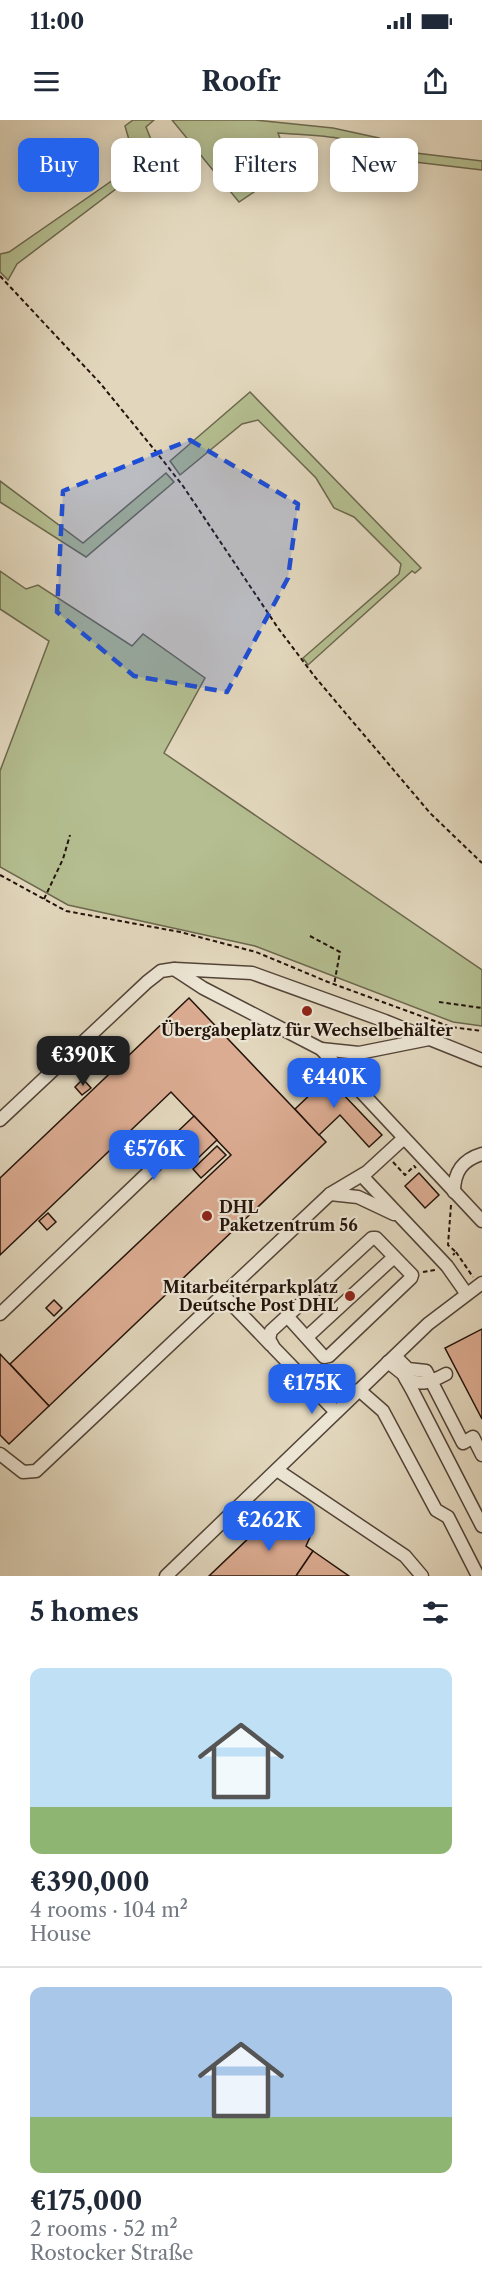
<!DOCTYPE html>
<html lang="en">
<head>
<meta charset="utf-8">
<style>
  body { margin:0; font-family:"Libre Caslon Text",serif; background:#f6f6f7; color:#1f2937; height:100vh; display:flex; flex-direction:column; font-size:22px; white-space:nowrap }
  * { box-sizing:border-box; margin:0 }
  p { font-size:20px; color:#747a83 }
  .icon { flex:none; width:33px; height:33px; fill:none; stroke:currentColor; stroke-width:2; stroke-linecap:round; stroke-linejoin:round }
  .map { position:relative; height:1456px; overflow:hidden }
  .sheet { display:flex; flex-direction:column; background:#fff; flex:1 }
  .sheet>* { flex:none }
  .banner { position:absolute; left:18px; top:18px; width:447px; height:54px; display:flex; gap:12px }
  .price { position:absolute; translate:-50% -51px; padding:0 14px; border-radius:12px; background:#2563eb; color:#fff; font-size:20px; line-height:39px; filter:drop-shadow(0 2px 3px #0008) }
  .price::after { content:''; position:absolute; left:50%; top:36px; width:18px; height:14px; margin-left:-9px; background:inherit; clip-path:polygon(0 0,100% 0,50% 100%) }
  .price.selected { background:#222; color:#fff }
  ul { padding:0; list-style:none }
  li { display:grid; align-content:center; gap:12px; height:318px; padding:0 30px }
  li+li { border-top:2px solid #e0e1e3 }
  li span { display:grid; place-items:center; height:186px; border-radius:12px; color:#555 }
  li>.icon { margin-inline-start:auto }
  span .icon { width:108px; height:108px; fill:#fffc; stroke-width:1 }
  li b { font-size:26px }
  h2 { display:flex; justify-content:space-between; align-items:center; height:72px; padding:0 30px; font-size:26px }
  .tag { padding:0 21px; border-radius:12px; background:#fff; box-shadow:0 3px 15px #0003; font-size:21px; line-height:54px }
  .tag.selected { background:#2563eb; color:#fff }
  .status { display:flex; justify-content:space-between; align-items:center; height:42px; padding:0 30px; background:#fff; direction:ltr }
  .status svg { height:16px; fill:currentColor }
  header { display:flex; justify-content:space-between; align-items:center; height:78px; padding:0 30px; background:#fff; font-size:27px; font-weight:700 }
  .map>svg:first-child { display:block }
</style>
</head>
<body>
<div class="status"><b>11:00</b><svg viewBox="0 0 49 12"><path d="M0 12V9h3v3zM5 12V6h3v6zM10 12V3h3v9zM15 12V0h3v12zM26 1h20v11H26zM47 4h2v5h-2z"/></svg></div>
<header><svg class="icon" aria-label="menu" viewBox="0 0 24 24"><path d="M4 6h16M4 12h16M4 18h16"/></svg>Roofr<svg class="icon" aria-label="share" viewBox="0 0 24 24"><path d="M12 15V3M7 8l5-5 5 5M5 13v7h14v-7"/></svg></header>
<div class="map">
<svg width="482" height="1456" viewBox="0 0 482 1456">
  <rect width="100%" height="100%" fill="#e2d7bd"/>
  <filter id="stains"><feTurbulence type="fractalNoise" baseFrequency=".00333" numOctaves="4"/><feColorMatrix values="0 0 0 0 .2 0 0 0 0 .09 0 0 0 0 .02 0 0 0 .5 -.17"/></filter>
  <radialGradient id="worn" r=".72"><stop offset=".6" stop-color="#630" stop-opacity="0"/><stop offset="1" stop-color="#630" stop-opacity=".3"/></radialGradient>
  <g fill="#b4be90" stroke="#6c684e" stroke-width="1.5">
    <polygon points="133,0 154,0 146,7 158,37 17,144 8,160 0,152 0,134 9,132 136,44 125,6"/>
    <path d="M172,0H255L333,8L379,18L399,31L482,41V50L381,38C355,13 312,16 278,13L291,47L239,82Z"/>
    <polygon points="250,272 421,448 415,453 412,451 308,545 303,538 399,454 401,444 354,397 334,388 316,358 258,300 242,304 180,355 170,341"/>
    <polygon points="166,353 174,362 86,437 0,382 0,361 83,423"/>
    <polygon points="0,451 26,469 38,465 132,526 143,514 205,558 164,633 482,850 482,906 453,902 255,826 68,785 0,747 0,651 49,521 0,489"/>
  </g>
  <g fill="#dcac92" stroke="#23130b" stroke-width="1.5">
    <polygon points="189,878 326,1022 49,1286 10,1244 231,1035 171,972 0,1135 0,1058"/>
    <polygon points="318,948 382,1015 369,1027 340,995 319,1015 295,989 315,970 306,960"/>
    <polygon points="83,959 91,968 82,975 75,967"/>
    <polygon points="194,996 217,1020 196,1040 173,1016"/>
    <polygon points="217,1026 226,1035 201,1058 193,1049"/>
    <polygon points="419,1053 439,1075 425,1088 405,1066"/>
    <polygon points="48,1093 56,1102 47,1110 39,1101"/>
    <polygon points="54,1180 62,1188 54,1196 46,1188"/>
    <polygon points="482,1209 482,1299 445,1228"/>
    <polygon points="0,1234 49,1286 9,1324 0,1315"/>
    <polygon points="275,1393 310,1417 306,1426 313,1431 296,1456 209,1456"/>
    <polygon points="313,1431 349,1456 296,1456"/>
  </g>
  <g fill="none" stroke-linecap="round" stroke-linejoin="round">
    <defs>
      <g id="minor">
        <polyline points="175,849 252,853 385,901 482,940"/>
        <polyline points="321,929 359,933 429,919"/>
        <polyline points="0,1000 147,862 161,851 174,849 203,868 321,929 482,1101"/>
        <polyline points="362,1056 447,1146 466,1173"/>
        <path d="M454,1072C454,1052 462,1040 482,1034"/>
        <polyline points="330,1074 358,1077 394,1094"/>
        <polyline points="223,1175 271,1225"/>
        <polyline points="0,1194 156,1045"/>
        <polyline points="287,1196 324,1237 329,1236 411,1158 412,1155 376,1118 372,1118 271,1211 269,1219 274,1228 336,1292"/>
        <polyline points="307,1217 394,1137"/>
        <polyline points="399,1240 408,1249 426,1251 463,1323 473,1317 482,1335"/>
        <polyline points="388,1242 403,1254 412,1270 482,1406"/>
        <path d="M406,1259C422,1266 431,1262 446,1254"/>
        <polyline points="359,1270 383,1291 436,1390 448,1397 478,1456"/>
        <polyline points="0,1334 23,1352 36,1351 330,1074 367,1052 404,1018"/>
        <polyline points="277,1350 405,1436 422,1456"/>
        <polyline points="166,1456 428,1204 482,1163"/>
      </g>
    </defs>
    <use href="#minor" stroke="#534438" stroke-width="15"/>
    <g stroke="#23130b" stroke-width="2" stroke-dasharray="4.5 3" stroke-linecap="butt">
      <polyline points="0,156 100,263 157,333 183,366 278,508 315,557 430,693 482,743"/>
      <polyline points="0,755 66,791 180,812 256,832 328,862 451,907 482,911"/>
      <polyline points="44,779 63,739 70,715"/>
      <polyline points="310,816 340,832 334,865"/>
      <polyline points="439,882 482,888"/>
      <polyline points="393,1042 405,1055 414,1046 416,1048"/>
      <polyline points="451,1085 448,1125 456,1132 453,1135"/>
      <polyline points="456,1132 473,1157"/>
      <polyline points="423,1152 435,1150"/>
    </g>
    <use href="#minor" stroke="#ece5d4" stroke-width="12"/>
  </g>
  <path fill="#1d4ed8" fill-opacity="0.2" stroke="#1d4ed8" stroke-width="4.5" stroke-dasharray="12 8" stroke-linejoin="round" d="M190,320L298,384L288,458L227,572L134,556L57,492L63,371Z"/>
  <g fill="#8f2418" stroke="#ece5d4" stroke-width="2">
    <circle cx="307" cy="891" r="6"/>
    <circle cx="207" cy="1096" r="6"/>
    <circle cx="350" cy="1176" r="6"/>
  </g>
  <g text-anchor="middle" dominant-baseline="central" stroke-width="4.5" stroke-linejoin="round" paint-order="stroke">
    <g font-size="16" font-weight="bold" fill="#23130b" stroke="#ece5d4">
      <text x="307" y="910">Übergabeplatz für Wechselbehälter</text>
      <text x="219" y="1087" text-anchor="start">DHL<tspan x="219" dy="18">Paketzentrum 56</tspan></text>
      <text x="338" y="1167" text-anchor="end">Mitarbeiterparkplatz<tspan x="338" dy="18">Deutsche Post DHL</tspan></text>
    </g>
  </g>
  <rect width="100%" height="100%" filter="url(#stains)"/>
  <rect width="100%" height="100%" fill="url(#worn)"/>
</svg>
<b class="price selected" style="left:83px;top:967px">€390K</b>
<b class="price" style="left:334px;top:989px">€440K</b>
<b class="price" style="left:154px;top:1061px">€576K</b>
<b class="price" style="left:312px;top:1295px">€175K</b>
<b class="price" style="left:269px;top:1432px">€262K</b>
<div class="banner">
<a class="tag selected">Buy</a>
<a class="tag">Rent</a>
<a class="tag">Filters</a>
<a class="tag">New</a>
</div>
</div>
<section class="sheet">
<h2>5 homes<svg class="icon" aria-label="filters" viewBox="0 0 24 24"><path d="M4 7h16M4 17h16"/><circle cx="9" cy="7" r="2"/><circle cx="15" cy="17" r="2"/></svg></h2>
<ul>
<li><span style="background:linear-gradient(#bfe0f5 75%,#8fb573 0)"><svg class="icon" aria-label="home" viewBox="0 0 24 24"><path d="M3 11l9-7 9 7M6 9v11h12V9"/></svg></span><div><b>€390,000</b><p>4 rooms · 104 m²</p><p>House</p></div></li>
<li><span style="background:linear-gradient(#a9c7e8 70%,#8fb573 0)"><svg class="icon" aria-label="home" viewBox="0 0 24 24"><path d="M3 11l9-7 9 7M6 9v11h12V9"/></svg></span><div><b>€175,000</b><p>2 rooms · 52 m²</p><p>Rostocker Straße</p></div></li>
</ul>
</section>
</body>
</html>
